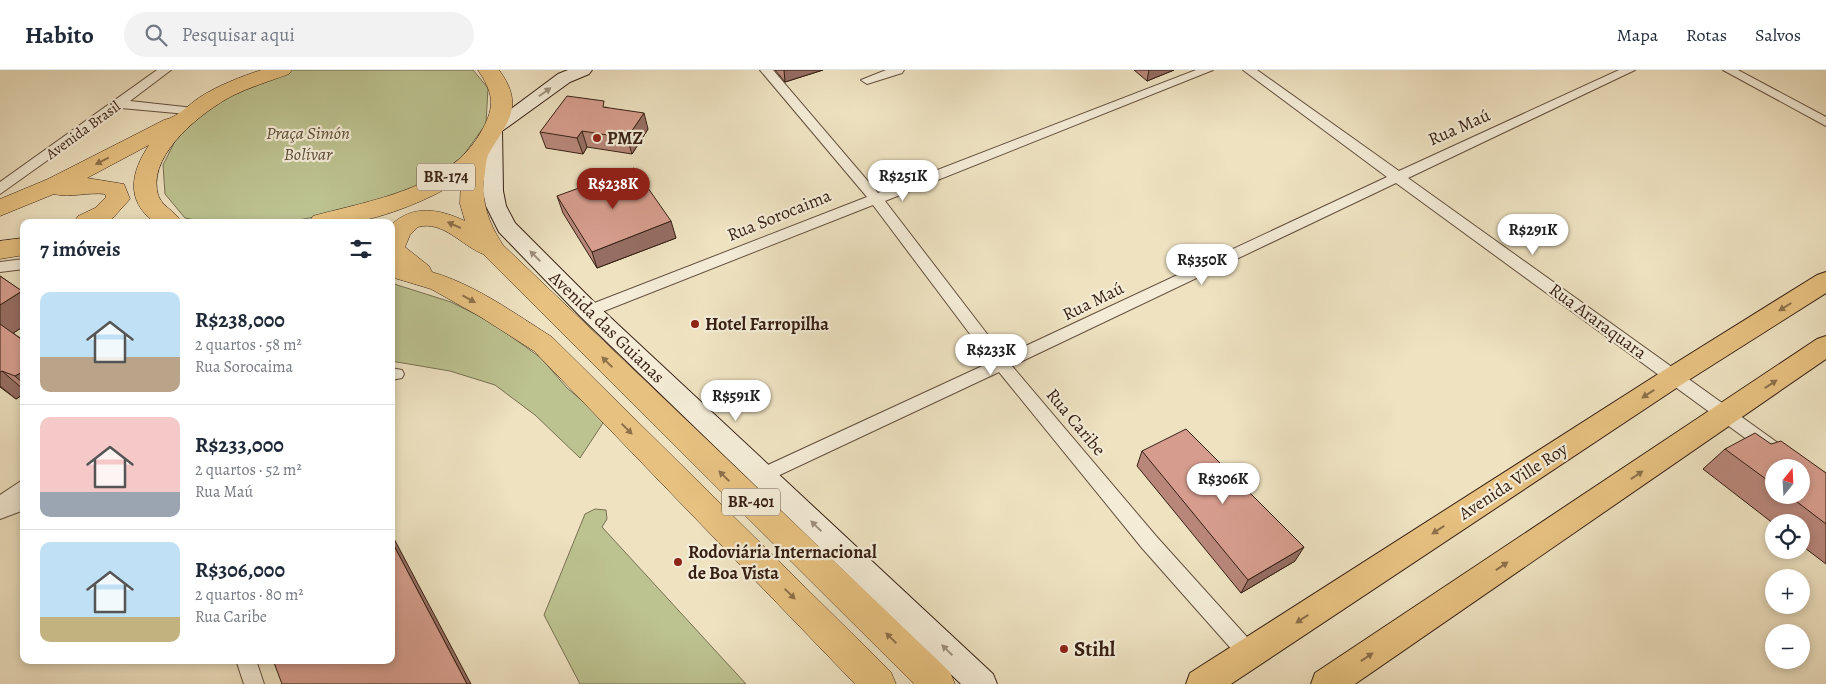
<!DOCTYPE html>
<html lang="pt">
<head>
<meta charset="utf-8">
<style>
  body { margin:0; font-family:Alegreya,serif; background:#f2f2f3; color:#1f2937; height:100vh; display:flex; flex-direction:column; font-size:19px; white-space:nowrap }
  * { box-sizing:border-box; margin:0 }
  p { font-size:16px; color:#747a83 }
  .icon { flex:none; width:28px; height:28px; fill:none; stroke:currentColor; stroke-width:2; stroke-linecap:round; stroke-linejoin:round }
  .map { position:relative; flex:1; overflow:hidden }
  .sheet { position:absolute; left:20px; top:149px; width:375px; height:445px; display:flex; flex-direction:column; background:#fff; border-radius:10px; box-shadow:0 2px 8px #0003 }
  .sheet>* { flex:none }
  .needle { width:32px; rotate:18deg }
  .tools { position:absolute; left:1765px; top:389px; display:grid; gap:10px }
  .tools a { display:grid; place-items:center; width:45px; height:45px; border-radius:50%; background:#fff; box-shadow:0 2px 8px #0003; font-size:25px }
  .price { position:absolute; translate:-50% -42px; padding:0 11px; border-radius:18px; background:#fff; color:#222; font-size:16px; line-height:32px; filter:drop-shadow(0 1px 2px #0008) }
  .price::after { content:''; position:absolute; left:50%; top:30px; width:15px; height:11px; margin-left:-8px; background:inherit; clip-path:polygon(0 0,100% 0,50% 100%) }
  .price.active { background:#8f2418; color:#fff }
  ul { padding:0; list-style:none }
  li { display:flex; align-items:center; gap:15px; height:125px; padding:0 20px }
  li+li { border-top:1px solid #e0e1e3 }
  li span { display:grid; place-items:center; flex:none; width:140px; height:100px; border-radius:10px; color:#555 }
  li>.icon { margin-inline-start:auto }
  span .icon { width:60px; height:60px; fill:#fffc; stroke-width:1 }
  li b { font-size:21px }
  h2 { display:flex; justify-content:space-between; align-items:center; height:60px; padding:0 20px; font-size:21px }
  header { display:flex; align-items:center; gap:30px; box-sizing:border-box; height:70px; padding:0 25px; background:#fff; border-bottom:1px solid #e0e1e3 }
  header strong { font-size:24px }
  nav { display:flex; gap:28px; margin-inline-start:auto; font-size:18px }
  .search { width:350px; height:45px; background:#f2f2f3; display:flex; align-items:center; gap:12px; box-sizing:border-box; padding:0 18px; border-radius:28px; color:#747a83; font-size:19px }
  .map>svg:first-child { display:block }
</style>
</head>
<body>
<header>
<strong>Habito</strong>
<div class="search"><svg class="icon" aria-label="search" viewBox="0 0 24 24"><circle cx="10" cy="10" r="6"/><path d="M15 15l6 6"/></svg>Pesquisar aqui</div>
<nav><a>Mapa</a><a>Rotas</a><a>Salvos</a></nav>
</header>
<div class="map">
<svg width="1826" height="614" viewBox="0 0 1826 614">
  <rect width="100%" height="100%" fill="#eee2c1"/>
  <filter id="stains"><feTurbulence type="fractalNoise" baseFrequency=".004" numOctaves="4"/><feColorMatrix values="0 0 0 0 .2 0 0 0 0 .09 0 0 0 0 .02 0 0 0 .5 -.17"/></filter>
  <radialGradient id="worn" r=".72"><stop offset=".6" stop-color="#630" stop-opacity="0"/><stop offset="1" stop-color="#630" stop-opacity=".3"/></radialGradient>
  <g fill="#bcc290" stroke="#787052">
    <polygon points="292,0 473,0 488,18 486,54 462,87 427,112 349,141 287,152 206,152 185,148 165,124 163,95 178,65 208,36 254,15"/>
    <polygon points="391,213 451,232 491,252 541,288 567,318 605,350 580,388 535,345 495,315 450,301 391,291"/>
    <polygon points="595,439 606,440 607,449 602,457 746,614 580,614 544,545 585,444"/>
  </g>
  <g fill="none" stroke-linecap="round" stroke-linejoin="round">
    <defs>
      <g id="minor">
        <polygon points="157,0 171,0 130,31 194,38 200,42 198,45 121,38 0,124 0,112"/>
        <polygon points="760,0 773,0 878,123 1196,0 1213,0 885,131 1004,286 1387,107 1243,0 1257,0 1399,101 1619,0 1635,0 1408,108 1806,393 1809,398 1806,403 1801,405 1801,398 1786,398 1396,113 1012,296 1156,466 1256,577 1259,584 1256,591 1249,594 1242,591 1142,478 999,302 769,410 763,412 757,410 754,405 757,400 991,292 873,135 594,245 584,245 581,241 584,237 867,127"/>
        <polygon points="886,0 904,0 902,3 867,14 861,10"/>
        <polygon points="1723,0 1738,0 1826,47 1826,56"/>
        <polygon points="24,189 24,199 0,202 0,192"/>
        <polygon points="391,298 402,300 404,304 402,308 391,310"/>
        <polygon points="24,409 24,440 0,449 0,425"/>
        <polygon points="236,590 256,590 264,614 244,614"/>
      </g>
      <polygon id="secondary" points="568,0 592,0 589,4 570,12 502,61 503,121 506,136 515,153 597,235 993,604 997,614 961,614 581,247 499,162 486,136 483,121 487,57 558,4"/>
      <g id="primary">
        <polygon points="1826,202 1826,223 1684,313 1231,614 1186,614 1190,603 1666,299 1817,205"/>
        <polygon points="1826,266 1826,289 1355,614 1311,614 1315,603 1817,269"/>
      </g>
      <g id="trunk">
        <path d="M261,0H292L289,4C270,11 250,17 232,26C202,42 151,82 157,120C159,137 175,139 181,152H154C125,130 131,102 149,75L87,108L124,114L130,129L111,150L106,152H74L78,146L95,138L106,127L105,124C88,122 70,128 54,124L0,146V129L48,109L164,50C178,47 188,35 200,27C219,15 240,7 261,0Z"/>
        <path d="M478,0H499C525,35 508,52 489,83C486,88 486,96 485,102C480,130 488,152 503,175L950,602L955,614H914L483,184C462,176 443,150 418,157L410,165L405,177L429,196L432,202C476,215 514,243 552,267L891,602L896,614H855L534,281L479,246L431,219L391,207V155C413,134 440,139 465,151L460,134L461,109C437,127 382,149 352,152C338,154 323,152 309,152L313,146C371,130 451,119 482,60C496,35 493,23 478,0Z"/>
        <polygon points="24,168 24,185 0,189 0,171"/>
      </g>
    </defs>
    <use href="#minor" stroke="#63503e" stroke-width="2"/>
    <use href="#secondary" stroke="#351f13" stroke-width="2"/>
    <use href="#primary" stroke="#351f13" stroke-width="2"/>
    <use href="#trunk" stroke="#351f13" stroke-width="1"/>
    <use href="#minor" fill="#f4ecd7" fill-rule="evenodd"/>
    <use href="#secondary" fill="#f4ecd7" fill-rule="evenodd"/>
    <use href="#primary" fill="#e7c180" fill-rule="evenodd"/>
    <use href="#trunk" fill="#e7c180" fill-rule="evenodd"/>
  </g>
  <g fill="#b8877a" stroke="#351f13" fill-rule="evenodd">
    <polygon points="775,0 823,0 785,12"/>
    <polygon points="1134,0 1174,0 1147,11"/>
    <polygon points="606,37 648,59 632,84 587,77 583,84 546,78 540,62"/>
    <polygon points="557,126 676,168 597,198 563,143"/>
    <polygon points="0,206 24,223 24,256 13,263 24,271 24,324 16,329 0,317"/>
    <path d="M1771,374L1826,403V494L1801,475V452H1774V454L1703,399L1725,379ZM1774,398L1801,425H1774Z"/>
    <polygon points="1142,381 1295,491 1241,523 1137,396"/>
  </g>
  <g fill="#966e63" stroke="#351f13">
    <polygon points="784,0 823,0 785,12"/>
    <polygon points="1149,0 1174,0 1147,11"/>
    <polygon points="644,43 648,59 632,84 627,68"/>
    <polygon points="582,61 587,77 583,84 577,68"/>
    <polygon points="671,151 676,168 597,198 592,182"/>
    <polygon points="22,221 24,223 24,256 9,266 0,257 0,235"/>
    <polygon points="2,301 24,320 24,324 16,329 0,316 0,302"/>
    <polygon points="24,301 24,314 15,306"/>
    <polygon points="391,464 392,465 471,614 467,614 391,470"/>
    <polygon points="1304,477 1295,491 1241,523 1248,510"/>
  </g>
  <g fill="#d69d8e" stroke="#351f13">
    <polygon points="567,26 604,31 603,37 644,43 627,68 582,61 577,68 540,62"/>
    <polygon points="634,98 671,151 592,182 557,126"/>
    <polygon points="0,206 22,221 0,235"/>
    <polygon points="0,254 24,271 24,288 23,289 24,289 24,301 15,306 2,301 0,302"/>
    <polygon points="1186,359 1304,477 1248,510 1142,381"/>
    <polygon points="1755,363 1771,374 1781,371 1826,403 1826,454 1788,425 1801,425 1801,398 1774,398 1774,415 1725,379"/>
    <polygon points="391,470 467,614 282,614 273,590 391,590"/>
  </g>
  <defs><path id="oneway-solid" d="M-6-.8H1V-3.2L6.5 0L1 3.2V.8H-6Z" transform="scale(1.25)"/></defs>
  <g fill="#9e907f">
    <use href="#oneway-solid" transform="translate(545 22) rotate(-35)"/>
    <use href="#oneway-solid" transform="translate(535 186) rotate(-135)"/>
    <use href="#oneway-solid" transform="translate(816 456) rotate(-136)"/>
    <use href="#oneway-solid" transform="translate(947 580) rotate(-136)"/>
  </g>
  <g fill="#8e704a">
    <use href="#oneway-solid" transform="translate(102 91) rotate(153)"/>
    <use href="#oneway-solid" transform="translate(454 155) rotate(-156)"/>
    <use href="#oneway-solid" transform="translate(469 229) rotate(29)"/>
    <use href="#oneway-solid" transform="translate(1785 237) rotate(148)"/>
    <use href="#oneway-solid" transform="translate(607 292) rotate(-136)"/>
    <use href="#oneway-solid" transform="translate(1771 314) rotate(-34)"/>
    <use href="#oneway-solid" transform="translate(1648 324) rotate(147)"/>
    <use href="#oneway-solid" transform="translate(627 359) rotate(45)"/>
    <use href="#oneway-solid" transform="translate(1637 405) rotate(-34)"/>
    <use href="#oneway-solid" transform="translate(724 406) rotate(-136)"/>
    <use href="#oneway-solid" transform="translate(1438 460) rotate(147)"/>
    <use href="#oneway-solid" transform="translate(1502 496) rotate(-34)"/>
    <use href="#oneway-solid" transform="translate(790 524) rotate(45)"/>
    <use href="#oneway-solid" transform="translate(1302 549) rotate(147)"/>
    <use href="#oneway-solid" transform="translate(891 568) rotate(-136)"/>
    <use href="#oneway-solid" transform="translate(1367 587) rotate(-34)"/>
  </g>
  <g fill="#8f2418" stroke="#f4ecd7" stroke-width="2">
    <circle cx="597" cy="68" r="5"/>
    <circle cx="695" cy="254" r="5"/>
    <circle cx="678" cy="492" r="5"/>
    <circle cx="1064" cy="579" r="5"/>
  </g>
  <g text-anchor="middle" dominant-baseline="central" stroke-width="4.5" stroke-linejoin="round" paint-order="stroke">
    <g font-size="15" fill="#351f13" stroke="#f4ecd7">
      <text transform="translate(83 60) rotate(-36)">Avenida Brasil</text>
    </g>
    <g fill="#f4ecd7" stroke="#6e5c4e" stroke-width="1">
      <rect x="417" y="93.5" width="58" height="27" rx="4"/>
      <rect x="722" y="418.5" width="58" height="27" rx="4"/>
    </g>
    <g font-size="16" font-weight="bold" fill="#351f13">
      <text x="446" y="107">BR-174</text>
      <text x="751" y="432">BR-401</text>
    </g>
    <g font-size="18" fill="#351f13" stroke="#f4ecd7">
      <text transform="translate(1459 57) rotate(-24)">Rua Maú</text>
      <text transform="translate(779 145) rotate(-22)">Rua Sorocaima</text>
      <text transform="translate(1093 231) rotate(-26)">Rua Maú</text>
      <text transform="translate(1598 251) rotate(36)">Rua Araraquara</text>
      <text transform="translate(607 257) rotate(44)">Avenida das Guianas</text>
      <text transform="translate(1076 352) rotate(50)">Rua Caribe</text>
      <text transform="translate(1513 411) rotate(-33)">Avenida Ville Roy</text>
    </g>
    <g font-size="18" font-style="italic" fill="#5e5038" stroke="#f4ecd7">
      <text x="308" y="63">Praça Simón<tspan x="308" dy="21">Bolívar</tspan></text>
    </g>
    <g font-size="18" font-weight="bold" fill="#351f13" stroke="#f4ecd7" text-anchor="start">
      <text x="607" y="68">PMZ</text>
      <text x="705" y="254">Hotel Farropilha</text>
      <text x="688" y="482">Rodoviária Internacional<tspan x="688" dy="21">de Boa Vista</tspan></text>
    </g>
    <g font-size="21" font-weight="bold" fill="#351f13" stroke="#f4ecd7" text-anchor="start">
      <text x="1074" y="579">Stihl</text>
    </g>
  </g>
  <rect width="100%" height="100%" filter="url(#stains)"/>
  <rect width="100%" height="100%" fill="url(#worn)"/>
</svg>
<div class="tools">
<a><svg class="needle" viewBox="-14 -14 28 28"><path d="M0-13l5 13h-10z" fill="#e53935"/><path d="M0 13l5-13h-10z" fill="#747a83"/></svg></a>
<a><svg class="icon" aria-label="locate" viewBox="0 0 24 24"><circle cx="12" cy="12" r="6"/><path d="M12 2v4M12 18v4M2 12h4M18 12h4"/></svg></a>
<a>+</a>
<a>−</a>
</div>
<b class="price" style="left:903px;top:132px">R$251K</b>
<b class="price active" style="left:613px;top:140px">R$238K</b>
<b class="price" style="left:1533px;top:186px">R$291K</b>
<b class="price" style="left:1202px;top:216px">R$350K</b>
<b class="price" style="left:991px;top:306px">R$233K</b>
<b class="price" style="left:736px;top:352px">R$591K</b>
<b class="price" style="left:1223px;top:435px">R$306K</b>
<section class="sheet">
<h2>7 imóveis<svg class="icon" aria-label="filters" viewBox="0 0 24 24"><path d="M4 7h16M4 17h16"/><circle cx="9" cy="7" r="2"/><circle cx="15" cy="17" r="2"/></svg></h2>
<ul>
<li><span style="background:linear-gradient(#bfe0f5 65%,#b9a48a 0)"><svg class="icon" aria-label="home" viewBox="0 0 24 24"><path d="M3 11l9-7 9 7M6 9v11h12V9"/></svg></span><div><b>R$238,000</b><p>2 quartos · 58 m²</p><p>Rua Sorocaima</p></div></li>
<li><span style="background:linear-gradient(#f6c9c9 75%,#9aa5b1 0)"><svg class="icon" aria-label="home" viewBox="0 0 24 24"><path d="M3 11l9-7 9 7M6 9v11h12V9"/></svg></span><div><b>R$233,000</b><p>2 quartos · 52 m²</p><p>Rua Maú</p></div></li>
<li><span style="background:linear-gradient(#bfe0f5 75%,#c2b280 0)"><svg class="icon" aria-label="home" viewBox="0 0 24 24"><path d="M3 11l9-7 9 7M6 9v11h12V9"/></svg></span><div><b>R$306,000</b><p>2 quartos · 80 m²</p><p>Rua Caribe</p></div></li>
</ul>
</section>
</div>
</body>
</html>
